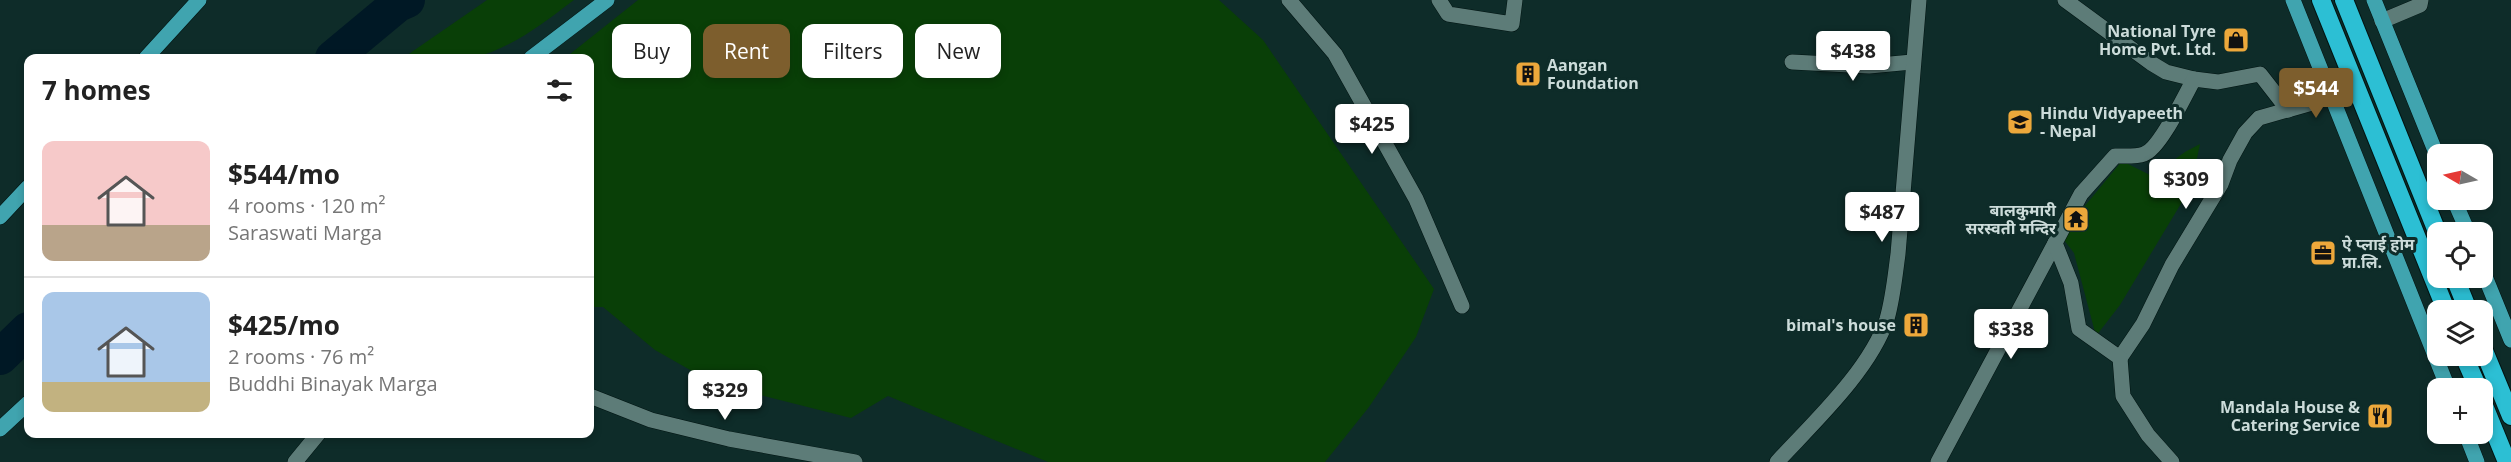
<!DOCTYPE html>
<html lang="en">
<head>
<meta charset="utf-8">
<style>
  body { margin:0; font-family:"Open Sans","Noto Sans Devanagari",sans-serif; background:#f6f6f6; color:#222; height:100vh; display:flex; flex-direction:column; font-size:22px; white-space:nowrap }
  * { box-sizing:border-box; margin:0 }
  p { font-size:20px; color:#767676 }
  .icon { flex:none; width:33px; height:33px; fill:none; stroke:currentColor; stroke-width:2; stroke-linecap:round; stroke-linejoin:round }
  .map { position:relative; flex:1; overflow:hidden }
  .drawer { position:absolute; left:24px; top:54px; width:570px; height:384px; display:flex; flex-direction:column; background:#fff; border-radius:12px; box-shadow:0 3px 9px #0003 }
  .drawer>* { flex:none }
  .guide { position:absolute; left:612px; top:24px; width:570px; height:54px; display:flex; gap:12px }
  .needle { width:39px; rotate:279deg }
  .controls { position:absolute; left:2427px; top:144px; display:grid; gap:12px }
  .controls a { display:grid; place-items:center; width:66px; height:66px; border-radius:12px; background:#fff; box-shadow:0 3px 9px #0003; font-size:30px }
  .price { position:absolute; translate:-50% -51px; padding:0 14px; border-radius:6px; background:#fff; color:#222; font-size:20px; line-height:39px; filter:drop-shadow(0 2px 3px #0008) }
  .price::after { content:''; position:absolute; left:50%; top:36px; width:18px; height:14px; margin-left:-9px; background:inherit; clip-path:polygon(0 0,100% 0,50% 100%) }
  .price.selected { background:#7d5e2d; color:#fff }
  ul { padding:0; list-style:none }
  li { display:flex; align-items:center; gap:18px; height:150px; padding:0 18px }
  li+li { border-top:2px solid #e0e0e0 }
  li span { display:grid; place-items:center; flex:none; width:168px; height:120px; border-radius:12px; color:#555 }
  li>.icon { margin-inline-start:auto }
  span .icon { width:72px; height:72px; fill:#fffc; stroke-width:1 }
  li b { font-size:26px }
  h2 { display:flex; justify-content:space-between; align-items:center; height:72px; padding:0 18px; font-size:26px }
  .chip { padding:0 21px; border-radius:12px; background:#fff; box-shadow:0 3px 9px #0003; font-size:21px; line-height:54px }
  .chip.selected { background:#7d5e2d; color:#fff }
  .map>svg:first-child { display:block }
</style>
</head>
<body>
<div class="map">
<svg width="2511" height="462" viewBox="0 0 2511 462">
  <rect width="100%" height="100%" fill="#0e2c29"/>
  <g fill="#093f07">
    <path d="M487,0H574C542,24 512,48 473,58H403Z"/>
    <polygon points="638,0 1219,0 1263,40 1434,289 1416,337 1369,407 1325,462 1048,462 888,396 851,418 713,383 655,350 603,307 590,307 590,58 565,58"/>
    <polygon points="2200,144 2191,187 2120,305 2096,336 2074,253 2064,240 2079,213 2122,161 2152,176 2185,152"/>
  </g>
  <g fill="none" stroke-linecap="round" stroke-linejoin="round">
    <g stroke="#001825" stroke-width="36">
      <polyline points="333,58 398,4 407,0"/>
      <polyline points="0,357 28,330"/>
    </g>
    <defs>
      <g id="minor">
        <polyline points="1289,0 1335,54 1416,199 1462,306"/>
        <polyline points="1439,0 1448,14 1512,24 1515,0"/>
        <polyline points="2065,0 2151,63 2166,72 2194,79"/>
        <polyline points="2382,21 2420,5 2421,0"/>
        <polyline points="1792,62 1869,66 1912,62"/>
        <polyline points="2120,358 2143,324 2172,265 2221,184 2230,160 2245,133 2259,118 2312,103 2331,94"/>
        <polyline points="590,396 651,420 729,439 855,462"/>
        <polyline points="295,462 318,434"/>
        <path d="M1777,462C1814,422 1870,370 1887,319C1893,298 1895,276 1898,254L1919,0"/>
        <polyline points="1938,462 2055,243"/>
        <path d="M2172,462L2148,435L2123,396L2120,358L2079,329L2071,283L2055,243L2081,194L2115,156C2124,156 2136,157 2144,154C2160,149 2185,95 2194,79L2218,82L2260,74L2288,110"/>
      </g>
      <g id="major">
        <polyline points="2293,0 2448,388"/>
        <polyline points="2374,0 2438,158"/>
        <polyline points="146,58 199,0"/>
        <polyline points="531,58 607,0"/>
        <polyline points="2454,200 2468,232"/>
        <polyline points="0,217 28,187"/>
        <polyline points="2482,269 2511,340"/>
        <polyline points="0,429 28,403"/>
        <polyline points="2466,434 2477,462"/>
      </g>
      <g id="highway">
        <polyline points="2321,0 2446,310"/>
        <polyline points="2344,0 2438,234"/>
        <polyline points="2455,278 2468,310"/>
        <polyline points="2482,346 2511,416"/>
        <polyline points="2464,356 2478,388"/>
        <polyline points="2482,401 2507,462"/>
      </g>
    </defs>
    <use href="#minor" stroke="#001412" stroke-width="16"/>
    <use href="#major" stroke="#001412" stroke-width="16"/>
    <use href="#highway" stroke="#001412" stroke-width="20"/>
    <use href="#minor" stroke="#5d7c78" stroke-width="15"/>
    <use href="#major" stroke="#40a4af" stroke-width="15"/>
    <use href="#highway" stroke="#2cbfd4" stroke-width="18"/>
  </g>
  <defs>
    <symbol id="shop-square" viewBox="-11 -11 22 22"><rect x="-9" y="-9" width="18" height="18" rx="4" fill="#eda83b" stroke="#0e2c29"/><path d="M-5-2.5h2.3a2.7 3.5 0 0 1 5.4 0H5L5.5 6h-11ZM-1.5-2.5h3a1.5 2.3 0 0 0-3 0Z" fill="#111"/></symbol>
    <symbol id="building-square" viewBox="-11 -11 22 22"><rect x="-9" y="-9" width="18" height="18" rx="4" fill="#eda83b" stroke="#0e2c29"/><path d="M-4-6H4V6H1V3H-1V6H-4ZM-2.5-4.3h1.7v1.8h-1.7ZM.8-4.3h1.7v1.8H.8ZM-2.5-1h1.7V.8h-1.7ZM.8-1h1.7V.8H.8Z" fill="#111"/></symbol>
    <symbol id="school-square" viewBox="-11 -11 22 22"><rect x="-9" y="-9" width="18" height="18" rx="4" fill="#eda83b" stroke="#0e2c29"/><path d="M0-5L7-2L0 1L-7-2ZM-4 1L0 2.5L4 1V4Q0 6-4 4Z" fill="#111"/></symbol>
    <symbol id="temple-square" viewBox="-11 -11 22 22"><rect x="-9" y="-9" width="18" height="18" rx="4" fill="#eda83b" stroke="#0e2c29"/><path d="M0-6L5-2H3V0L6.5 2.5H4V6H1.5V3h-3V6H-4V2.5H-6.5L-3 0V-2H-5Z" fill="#111"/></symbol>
    <symbol id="office-square" viewBox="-11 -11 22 22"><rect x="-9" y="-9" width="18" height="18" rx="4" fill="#eda83b" stroke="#0e2c29"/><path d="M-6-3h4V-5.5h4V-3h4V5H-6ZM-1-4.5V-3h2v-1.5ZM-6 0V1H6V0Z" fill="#111"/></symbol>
    <symbol id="restaurant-square" viewBox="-11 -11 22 22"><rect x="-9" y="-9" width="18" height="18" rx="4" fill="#eda83b" stroke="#0e2c29"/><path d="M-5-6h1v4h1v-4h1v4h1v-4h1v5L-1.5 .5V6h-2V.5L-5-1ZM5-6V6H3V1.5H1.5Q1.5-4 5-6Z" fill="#111"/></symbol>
  </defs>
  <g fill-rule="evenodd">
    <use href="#shop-square" x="2221" y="25" width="30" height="30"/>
    <use href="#building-square" x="1513" y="59" width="30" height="30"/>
    <use href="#school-square" x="2005" y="107" width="30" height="30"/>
    <use href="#temple-square" x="2061" y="204" width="30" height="30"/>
    <use href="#office-square" x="2308" y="238" width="30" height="30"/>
    <use href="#building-square" x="1901" y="310" width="30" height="30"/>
    <use href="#restaurant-square" x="2365" y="401" width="30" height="30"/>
  </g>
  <g text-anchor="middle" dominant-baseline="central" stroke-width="6" stroke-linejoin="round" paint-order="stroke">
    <g font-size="16" font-weight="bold" fill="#ccdcda" stroke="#0e2c29" text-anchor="end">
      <text x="2216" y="31">National Tyre<tspan x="2216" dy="18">Home Pvt. Ltd.</tspan></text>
      <text x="1547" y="65" text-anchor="start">Aangan<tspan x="1547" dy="18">Foundation</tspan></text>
      <text x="2040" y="113" text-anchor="start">Hindu Vidyapeeth<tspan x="2040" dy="18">- Nepal</tspan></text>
      <text x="2056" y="210">बालकुमारी<tspan x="2056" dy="18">सरस्वती मन्दिर</tspan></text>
      <text x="2342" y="244" text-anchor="start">ऐ प्लाई होम<tspan x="2342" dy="18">प्रा.लि.</tspan></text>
      <text x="1896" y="325">bimal's house</text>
      <text x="2360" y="407">Mandala House &amp;<tspan x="2360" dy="18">Catering Service</tspan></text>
    </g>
  </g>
</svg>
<div class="controls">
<a><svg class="needle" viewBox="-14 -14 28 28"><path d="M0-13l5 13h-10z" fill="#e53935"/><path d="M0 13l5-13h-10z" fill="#767676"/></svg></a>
<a><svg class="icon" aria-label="locate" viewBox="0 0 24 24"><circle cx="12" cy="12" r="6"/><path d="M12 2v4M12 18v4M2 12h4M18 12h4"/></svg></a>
<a><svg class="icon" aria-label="layers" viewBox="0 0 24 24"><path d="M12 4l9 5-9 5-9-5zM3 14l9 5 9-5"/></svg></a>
<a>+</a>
</div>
<b class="price" style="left:1853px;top:82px">$438</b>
<b class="price selected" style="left:2316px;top:119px">$544</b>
<b class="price" style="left:1372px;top:155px">$425</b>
<b class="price" style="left:2186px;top:210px">$309</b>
<b class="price" style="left:1882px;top:243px">$487</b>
<b class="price" style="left:2011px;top:360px">$338</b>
<b class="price" style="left:725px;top:421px">$329</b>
<div class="guide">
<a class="chip">Buy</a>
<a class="chip selected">Rent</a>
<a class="chip">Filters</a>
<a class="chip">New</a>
</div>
<section class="drawer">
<h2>7 homes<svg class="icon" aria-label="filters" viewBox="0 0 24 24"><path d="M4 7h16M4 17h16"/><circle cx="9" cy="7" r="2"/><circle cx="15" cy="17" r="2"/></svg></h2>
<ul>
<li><span style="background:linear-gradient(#f6c9c9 70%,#b9a48a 0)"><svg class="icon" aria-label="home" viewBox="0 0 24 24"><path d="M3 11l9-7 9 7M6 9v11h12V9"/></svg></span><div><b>$544/mo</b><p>4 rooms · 120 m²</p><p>Saraswati Marga</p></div></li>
<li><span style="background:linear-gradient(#a9c7e8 75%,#c2b280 0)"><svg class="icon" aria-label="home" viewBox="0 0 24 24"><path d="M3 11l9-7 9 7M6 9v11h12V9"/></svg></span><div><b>$425/mo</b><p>2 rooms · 76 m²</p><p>Buddhi Binayak Marga</p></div></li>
</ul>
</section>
</div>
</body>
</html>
